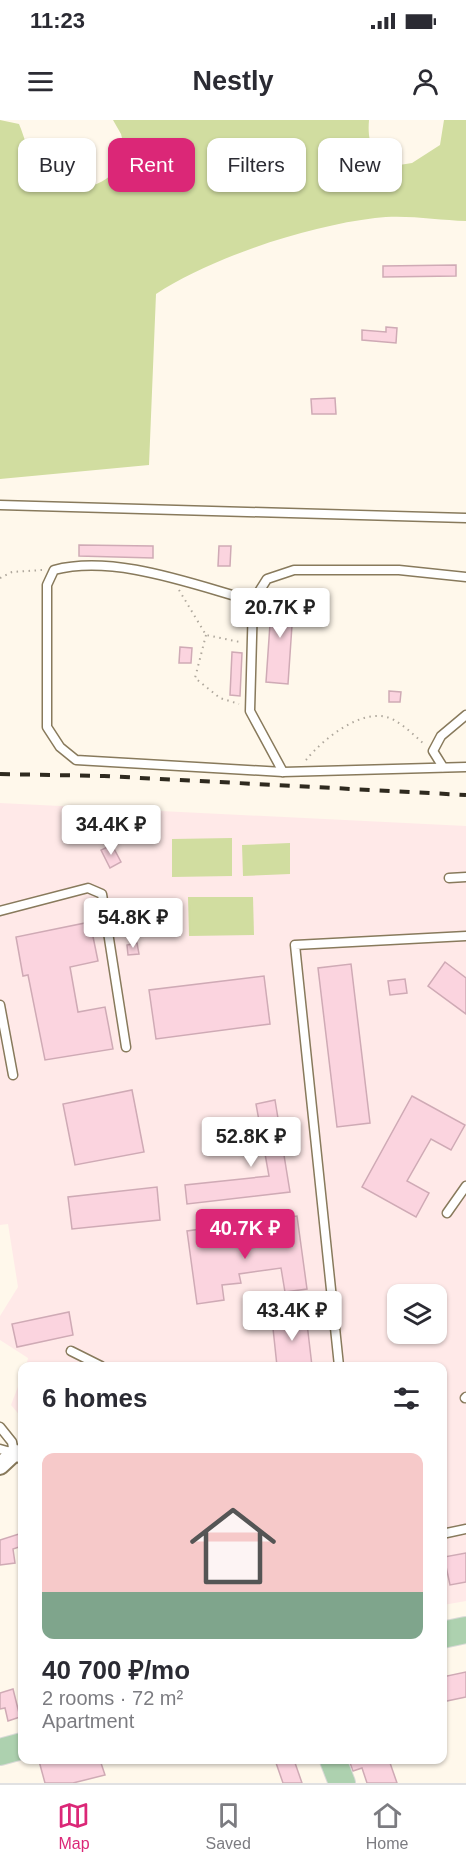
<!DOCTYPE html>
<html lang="en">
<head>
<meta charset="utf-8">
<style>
  body { margin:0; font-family:Arial,sans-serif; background:#f7f7f7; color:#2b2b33; height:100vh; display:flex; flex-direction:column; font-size:22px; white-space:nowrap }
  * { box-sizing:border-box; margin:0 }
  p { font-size:20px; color:#7c7c81 }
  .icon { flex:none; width:33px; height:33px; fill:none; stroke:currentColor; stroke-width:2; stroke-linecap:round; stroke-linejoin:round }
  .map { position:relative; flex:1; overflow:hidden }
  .details { position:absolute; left:18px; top:1242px; width:429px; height:402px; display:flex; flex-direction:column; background:#fff; border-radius:12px; box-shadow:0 2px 4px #0004 }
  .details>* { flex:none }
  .top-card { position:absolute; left:18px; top:18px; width:430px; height:54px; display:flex; gap:12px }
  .fabs { position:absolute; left:387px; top:1164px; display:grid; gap:12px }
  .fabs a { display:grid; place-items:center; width:60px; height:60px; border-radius:12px; background:#fff; box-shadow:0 2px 4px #0004; font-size:30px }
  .price { position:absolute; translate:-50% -51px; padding:0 14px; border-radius:6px; background:#fff; color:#222; font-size:20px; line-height:39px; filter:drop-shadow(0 2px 3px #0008) }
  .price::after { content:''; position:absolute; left:50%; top:36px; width:18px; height:14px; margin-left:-9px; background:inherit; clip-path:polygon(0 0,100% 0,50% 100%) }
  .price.active { background:#db2777; color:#fff }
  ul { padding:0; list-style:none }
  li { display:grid; align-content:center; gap:12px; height:318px; padding:0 24px }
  li span { display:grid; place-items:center; height:186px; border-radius:12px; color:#555 }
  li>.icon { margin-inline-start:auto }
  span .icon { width:108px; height:108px; fill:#fffc; stroke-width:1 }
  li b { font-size:26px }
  h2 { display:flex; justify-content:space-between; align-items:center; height:72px; padding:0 24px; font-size:26px }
  .tag { padding:0 21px; border-radius:12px; background:#fff; box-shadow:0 2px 4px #0004; font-size:21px; line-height:54px }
  .tag.active { background:#db2777; color:#fff }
  .status { display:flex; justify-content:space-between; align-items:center; height:42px; padding:0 30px; background:#fff; direction:ltr }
  .status svg { height:16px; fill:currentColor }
  header { display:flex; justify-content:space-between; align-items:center; height:78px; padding:0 24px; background:#fff; font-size:27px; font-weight:600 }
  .dock { display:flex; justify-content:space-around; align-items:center; height:84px; border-top:2px solid #e1e1e2; background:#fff; font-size:16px; color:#7c7c81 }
  .dock a { display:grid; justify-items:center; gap:3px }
  .dock .active { color:#db2777 }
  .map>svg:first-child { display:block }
</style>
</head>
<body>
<div class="status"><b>11:23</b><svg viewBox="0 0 49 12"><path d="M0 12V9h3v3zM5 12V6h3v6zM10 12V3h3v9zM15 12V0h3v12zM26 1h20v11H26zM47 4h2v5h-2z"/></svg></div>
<header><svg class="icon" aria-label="menu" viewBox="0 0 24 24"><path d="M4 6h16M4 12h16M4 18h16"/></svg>Nestly<svg class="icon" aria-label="person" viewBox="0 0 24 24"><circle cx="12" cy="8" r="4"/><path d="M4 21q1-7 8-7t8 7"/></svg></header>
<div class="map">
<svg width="466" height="1663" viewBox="0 0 466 1663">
  <rect width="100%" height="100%" fill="#fff8eb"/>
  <g fill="#ffe9e8" fill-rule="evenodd">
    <path d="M0,683L466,706V1481L443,1485L442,1246H26L28,1238L0,1220V1196L18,1167L8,1104L0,1105ZM398,1174H436V1214H398Z"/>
    <polygon points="22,1256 22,1298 11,1285"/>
  </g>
  <g fill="#d1dda0">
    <path d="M0,0L19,4C25,18 30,40 39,52C57,74 95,73 114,52C118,46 122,38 125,31L121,14L113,0H369C367,24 373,34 393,46L412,43L440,25L444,0H466V101C437,100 404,94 375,98C308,106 212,137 156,174L149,345L0,359Z"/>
    <polygon points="232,718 232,756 172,757 172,719"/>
    <polygon points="290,723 290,754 243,756 242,725"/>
    <polygon points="253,777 254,815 189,816 188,777"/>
  </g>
  <g fill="#fbd4df" stroke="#cfaab5" stroke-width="1.5">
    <polygon points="456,145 456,156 383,157 383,146"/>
    <polygon points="386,207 397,208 396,223 362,220 362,210 386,212"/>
    <polygon points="335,278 336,294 312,294 311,279"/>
    <polygon points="79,425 153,426 153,438 79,436"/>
    <polygon points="219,426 231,426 230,446 218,446"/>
    <polygon points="272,475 294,476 288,564 266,562"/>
    <polygon points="180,527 192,528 191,543 179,543"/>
    <polygon points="232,532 242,533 240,576 230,575"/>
    <polygon points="389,571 401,572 400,582 389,582"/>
    <polygon points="112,725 121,742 110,748 101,730"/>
    <polygon points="90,802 98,841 70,847 78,892 105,887 113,929 45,940 28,855 23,856 16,817"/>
    <polygon points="137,823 139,834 128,835 127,825"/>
    <polygon points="445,842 466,858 466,894 428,866"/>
    <polygon points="351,844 370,1003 337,1007 318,848"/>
    <polygon points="264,856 270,904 156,919 149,870"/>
    <polygon points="405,859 407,873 390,875 388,861"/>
    <polygon points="132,970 144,1032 75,1045 63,984"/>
    <polygon points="412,976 465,1005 451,1030 431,1019 407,1061 429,1073 416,1097 362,1067"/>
    <polygon points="275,980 290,1072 187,1084 185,1065 269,1056 256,984"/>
    <polygon points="157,1067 160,1100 72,1109 68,1077"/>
    <polygon points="297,1096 307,1169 285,1172 281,1148 239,1154 241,1163 222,1165 224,1180 197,1184 187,1111 215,1107 217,1122 247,1118 249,1128 273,1125 272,1115 276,1114 274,1099"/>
    <polygon points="69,1192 73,1215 17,1227 12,1204"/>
    <polygon points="306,1195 312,1246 277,1246 272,1199"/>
    <polygon points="22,1413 22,1426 13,1429 15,1443 0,1445 0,1420"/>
    <polygon points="466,1433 466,1462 450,1465 444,1437"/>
    <polygon points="466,1552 466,1577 442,1582 442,1557"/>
    <polygon points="13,1569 20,1597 8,1601 5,1588 0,1589 0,1573"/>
    <polygon points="46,1640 100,1640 105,1655 73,1663 45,1663 39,1641"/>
    <polygon points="275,1640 294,1640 302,1663 283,1663"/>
    <polygon points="349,1640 389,1640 397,1663 367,1663 362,1648 353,1651"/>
  </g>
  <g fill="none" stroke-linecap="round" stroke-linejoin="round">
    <defs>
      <g id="service">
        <polyline points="0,385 466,398"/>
        <path d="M253,481C194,465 115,434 54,450L47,465V607L60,627L76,640L283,652L466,647"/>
        <polyline points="443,647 433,631 441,616 466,595"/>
        <polyline points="283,652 250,591 253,481 267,459 294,450 399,450 466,457"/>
        <polyline points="449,758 466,757"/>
        <polyline points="0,791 88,768 102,774 126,927"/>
        <polyline points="0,885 13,955"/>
        <polyline points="447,1093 466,1066"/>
        <polyline points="71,1231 101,1246"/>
        <polyline points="339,1246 295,825 466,816"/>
        <polyline points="465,1278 466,1277"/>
        <polyline points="0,1307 12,1322 14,1333 0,1329"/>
        <polyline points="442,1414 466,1409"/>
      </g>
      <polyline id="minor" points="0,1346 14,1333 22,1334"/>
      <g id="primary">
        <polyline points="442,1515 466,1510"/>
        <polyline points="0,1632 22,1626"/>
        <polyline points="333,1640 342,1663"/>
      </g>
    </defs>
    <use href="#service" stroke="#887a5c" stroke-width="11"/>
    <use href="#minor" stroke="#887a5c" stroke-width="20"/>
    <use href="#primary" stroke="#d9d9d7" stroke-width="28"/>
    <g stroke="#afa89d" stroke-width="2" stroke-dasharray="1.5 4.5" stroke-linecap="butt">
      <polyline points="0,458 12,452 42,450"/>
      <polyline points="179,470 206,515 240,522"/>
      <polyline points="206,515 195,558 220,578 239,584"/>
      <path d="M306,640C323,619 365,584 394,600C405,606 415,616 424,624"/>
    </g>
    <use href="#service" stroke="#fff" stroke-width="8"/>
    <use href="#minor" stroke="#fff" stroke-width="16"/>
    <use href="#primary" stroke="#add1af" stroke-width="26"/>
    <polyline stroke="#2f2a1f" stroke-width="4" stroke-dasharray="10 10" stroke-linecap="butt" points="0,654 104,656 466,675"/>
  </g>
</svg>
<div class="fabs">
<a><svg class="icon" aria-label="layers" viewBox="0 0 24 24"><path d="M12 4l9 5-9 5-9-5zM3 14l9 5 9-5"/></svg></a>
</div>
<b class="price" style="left:280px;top:519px">20.7K ₽</b>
<b class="price" style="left:111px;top:736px">34.4K ₽</b>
<b class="price" style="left:133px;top:829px">54.8K ₽</b>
<b class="price" style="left:251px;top:1048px">52.8K ₽</b>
<b class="price active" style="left:245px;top:1140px">40.7K ₽</b>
<b class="price" style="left:292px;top:1222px">43.4K ₽</b>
<div class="top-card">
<a class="tag">Buy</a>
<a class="tag active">Rent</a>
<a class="tag">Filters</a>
<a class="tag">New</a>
</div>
<section class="details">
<h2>6 homes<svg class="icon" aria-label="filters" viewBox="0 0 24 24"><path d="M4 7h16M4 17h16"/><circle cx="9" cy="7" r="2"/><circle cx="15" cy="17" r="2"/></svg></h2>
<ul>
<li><span style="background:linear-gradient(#f6c9c9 75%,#7fa58c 0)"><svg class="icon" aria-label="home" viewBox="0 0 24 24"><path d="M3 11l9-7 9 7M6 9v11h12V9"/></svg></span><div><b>40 700 ₽/mo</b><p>2 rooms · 72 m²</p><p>Apartment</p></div></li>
</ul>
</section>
</div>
<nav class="dock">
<a class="active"><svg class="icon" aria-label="map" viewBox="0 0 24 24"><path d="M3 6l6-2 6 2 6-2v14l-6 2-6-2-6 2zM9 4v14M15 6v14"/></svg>Map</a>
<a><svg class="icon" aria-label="saved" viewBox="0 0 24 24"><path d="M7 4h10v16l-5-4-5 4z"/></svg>Saved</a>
<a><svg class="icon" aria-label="home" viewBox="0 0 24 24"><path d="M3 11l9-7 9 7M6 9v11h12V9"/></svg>Home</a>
</nav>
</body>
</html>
